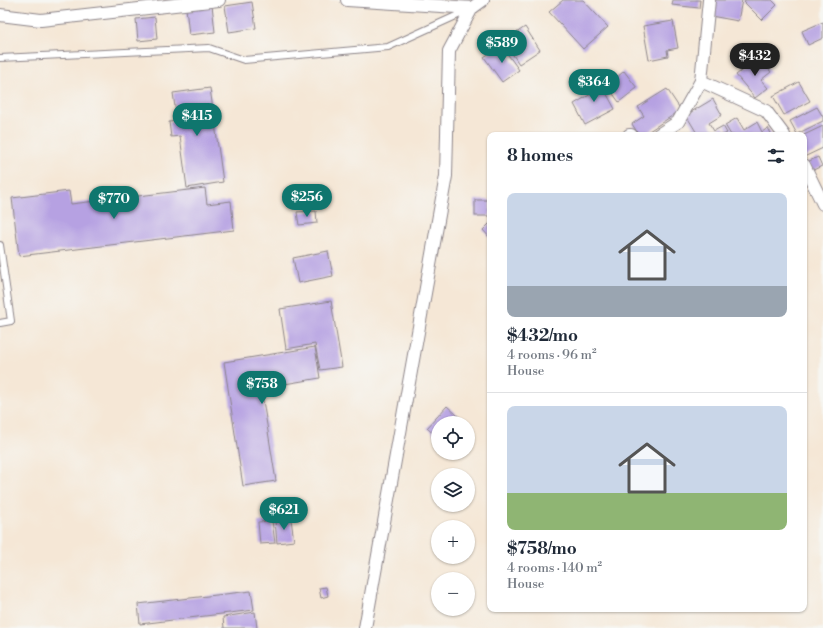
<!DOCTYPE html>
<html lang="en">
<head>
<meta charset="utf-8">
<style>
  body { margin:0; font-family:"Libre Bodoni",serif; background:#f6f6f7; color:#1f2937; height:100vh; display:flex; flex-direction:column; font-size:15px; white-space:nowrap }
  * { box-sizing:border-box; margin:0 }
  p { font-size:13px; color:#747a83 }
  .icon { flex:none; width:22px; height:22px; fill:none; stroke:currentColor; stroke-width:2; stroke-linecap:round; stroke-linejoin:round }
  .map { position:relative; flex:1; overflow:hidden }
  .panel { position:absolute; left:487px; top:132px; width:320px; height:480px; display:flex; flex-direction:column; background:#fff; border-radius:8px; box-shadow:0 1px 3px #0004 }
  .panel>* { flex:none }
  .tools { position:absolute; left:431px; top:416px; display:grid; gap:8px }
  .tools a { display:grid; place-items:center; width:44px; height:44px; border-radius:50%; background:#fff; box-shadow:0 1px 3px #0004; font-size:20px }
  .price { position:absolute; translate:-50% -34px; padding:0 9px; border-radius:14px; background:#0f766e; color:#fff; font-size:13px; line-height:26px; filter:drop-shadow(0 1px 2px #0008) }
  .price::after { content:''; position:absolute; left:50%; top:24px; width:12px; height:9px; margin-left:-6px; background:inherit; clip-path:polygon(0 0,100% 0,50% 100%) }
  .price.selected { background:#222; color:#fff }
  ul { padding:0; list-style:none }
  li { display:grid; align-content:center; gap:8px; height:212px; padding:0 20px }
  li+li { border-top:1px solid #e0e1e3 }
  li span { display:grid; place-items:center; height:124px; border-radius:8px; color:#555 }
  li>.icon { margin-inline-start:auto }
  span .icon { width:72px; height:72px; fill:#fffc; stroke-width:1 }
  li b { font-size:17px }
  h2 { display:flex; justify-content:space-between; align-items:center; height:48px; padding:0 20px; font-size:17px }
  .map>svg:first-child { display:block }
</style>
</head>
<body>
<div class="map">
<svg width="823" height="628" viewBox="0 0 823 628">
  <rect width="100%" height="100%" fill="#f6f6f2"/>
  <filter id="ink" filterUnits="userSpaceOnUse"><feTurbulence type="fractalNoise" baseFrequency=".025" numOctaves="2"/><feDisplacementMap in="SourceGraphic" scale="8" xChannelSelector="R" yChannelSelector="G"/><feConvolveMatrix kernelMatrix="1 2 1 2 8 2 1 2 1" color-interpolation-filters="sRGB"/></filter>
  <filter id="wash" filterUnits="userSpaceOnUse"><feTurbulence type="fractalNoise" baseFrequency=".012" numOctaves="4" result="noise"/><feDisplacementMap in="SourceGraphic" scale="16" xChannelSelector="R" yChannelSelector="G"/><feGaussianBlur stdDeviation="0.9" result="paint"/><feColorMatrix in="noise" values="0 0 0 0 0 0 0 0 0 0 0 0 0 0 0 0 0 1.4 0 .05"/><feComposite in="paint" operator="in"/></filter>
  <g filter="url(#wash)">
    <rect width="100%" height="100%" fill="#f5e7d6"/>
    <g id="blocks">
      <g fill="#b6a1e2">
        <polygon points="563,0 583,0 608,27 583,49 549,12"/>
        <polygon points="673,0 700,0 699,8 672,5"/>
        <polygon points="714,0 742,0 738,21 711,16"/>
        <polygon points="745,0 772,0 777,5 762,20 744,2"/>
        <polygon points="252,2 256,28 229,32 225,6"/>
        <polygon points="212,5 215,32 189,35 186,8"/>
        <polygon points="155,17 157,39 138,41 136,19"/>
        <polygon points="673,21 678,48 667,50 668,56 649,60 643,26"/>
        <polygon points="823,22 823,38 808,45 802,31"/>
        <polygon points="525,27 540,50 519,64 504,41"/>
        <polygon points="501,45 519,70 502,82 484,57"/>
        <polygon points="759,57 771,72 761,80 768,88 755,98 736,75"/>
        <polygon points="624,71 637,88 619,102 603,80 610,75 614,80"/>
        <polygon points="598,78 615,109 585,125 574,104 591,94 585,85"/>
        <polygon points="799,82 810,101 784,115 773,96"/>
        <polygon points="210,88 223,182 187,188 180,136 171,137 169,122 177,121 173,93"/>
        <polygon points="667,89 681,110 643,135 639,135 632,124 644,116 638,107"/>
        <polygon points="713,99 722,115 709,123 714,131 723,126 727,133 723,135 698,135 686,115"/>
        <polygon points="817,107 823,117 823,121 797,134 790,121"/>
        <polygon points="737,118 744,130 757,122 762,132 768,128 772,135 731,135 725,125"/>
        <polygon points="823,126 823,148 804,157 804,135"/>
        <polygon points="818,157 822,166 811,171 807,162"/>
        <polygon points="205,188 207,204 231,201 234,230 19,256 12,198 69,191 71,204"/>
        <rect x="475" y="200" width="15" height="16"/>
        <polygon points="316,211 317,223 299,225 297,212"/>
        <polygon points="490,223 490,238 483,230"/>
        <polygon points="328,251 333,276 298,283 293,258"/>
        <polygon points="331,301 342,367 320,370 315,344 286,349 280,309"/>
        <polygon points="315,347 320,378 261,388 276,481 243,486 224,362"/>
        <polygon points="447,406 466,423 438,423 438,438 427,428"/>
        <polygon points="291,519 294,541 277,543 275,521"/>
        <polygon points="272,521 275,543 260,544 258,522"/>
        <polygon points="326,587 328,596 321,598 319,588"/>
        <polygon points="251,591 254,610 140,624 138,604"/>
        <polygon points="255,612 257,628 224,628 223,617"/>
      </g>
    </g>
  </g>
  <g filter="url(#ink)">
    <use href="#blocks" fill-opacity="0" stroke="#8c8488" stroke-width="1"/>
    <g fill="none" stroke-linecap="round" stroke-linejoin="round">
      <defs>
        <g id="lane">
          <polyline points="0,58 209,48 244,60 388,47 469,10"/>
          <polyline points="0,245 11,321 0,323"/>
        </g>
        <g id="street">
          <polyline points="347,0 472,8"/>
          <polyline points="709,0 701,81 766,111 784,135"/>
          <polyline points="0,15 41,20 219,0"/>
          <polyline points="629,135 631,135"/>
          <polyline points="658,135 678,122 701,81"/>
          <polyline points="804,165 823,204"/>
          <polyline points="365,628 446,176 449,51 472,8 483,0"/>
        </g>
      </defs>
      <use href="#lane" stroke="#8c8488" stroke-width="8"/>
      <use href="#street" stroke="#8c8488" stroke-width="14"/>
      <use href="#lane" stroke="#fff" stroke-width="6"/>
      <use href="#street" stroke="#fff" stroke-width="12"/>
    </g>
  </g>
</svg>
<div class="tools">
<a><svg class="icon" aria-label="locate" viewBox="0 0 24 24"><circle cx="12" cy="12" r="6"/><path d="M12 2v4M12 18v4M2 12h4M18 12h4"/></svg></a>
<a><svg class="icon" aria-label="layers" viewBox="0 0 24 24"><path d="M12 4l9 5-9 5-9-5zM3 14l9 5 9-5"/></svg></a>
<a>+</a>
<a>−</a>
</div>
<b class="price" style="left:502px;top:64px">$589</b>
<b class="price selected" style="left:755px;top:77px">$432</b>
<b class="price" style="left:594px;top:103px">$364</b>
<b class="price" style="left:197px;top:137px">$415</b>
<b class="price" style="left:307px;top:218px">$256</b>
<b class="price" style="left:114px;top:220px">$770</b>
<b class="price" style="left:262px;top:405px">$758</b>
<b class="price" style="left:284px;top:531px">$621</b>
<section class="panel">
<h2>8 homes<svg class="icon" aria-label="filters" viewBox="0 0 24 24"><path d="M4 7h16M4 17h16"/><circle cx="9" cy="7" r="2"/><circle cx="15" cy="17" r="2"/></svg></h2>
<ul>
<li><span style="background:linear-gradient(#c9d6e8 75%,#9aa5b1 0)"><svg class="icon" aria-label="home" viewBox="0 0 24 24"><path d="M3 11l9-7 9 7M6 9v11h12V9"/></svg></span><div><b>$432/mo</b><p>4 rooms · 96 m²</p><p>House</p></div></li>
<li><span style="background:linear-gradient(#c9d6e8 70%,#8fb573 0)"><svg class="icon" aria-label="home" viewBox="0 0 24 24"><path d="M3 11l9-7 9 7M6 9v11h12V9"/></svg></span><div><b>$758/mo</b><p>4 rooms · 140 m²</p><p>House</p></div></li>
</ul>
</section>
</div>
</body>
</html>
